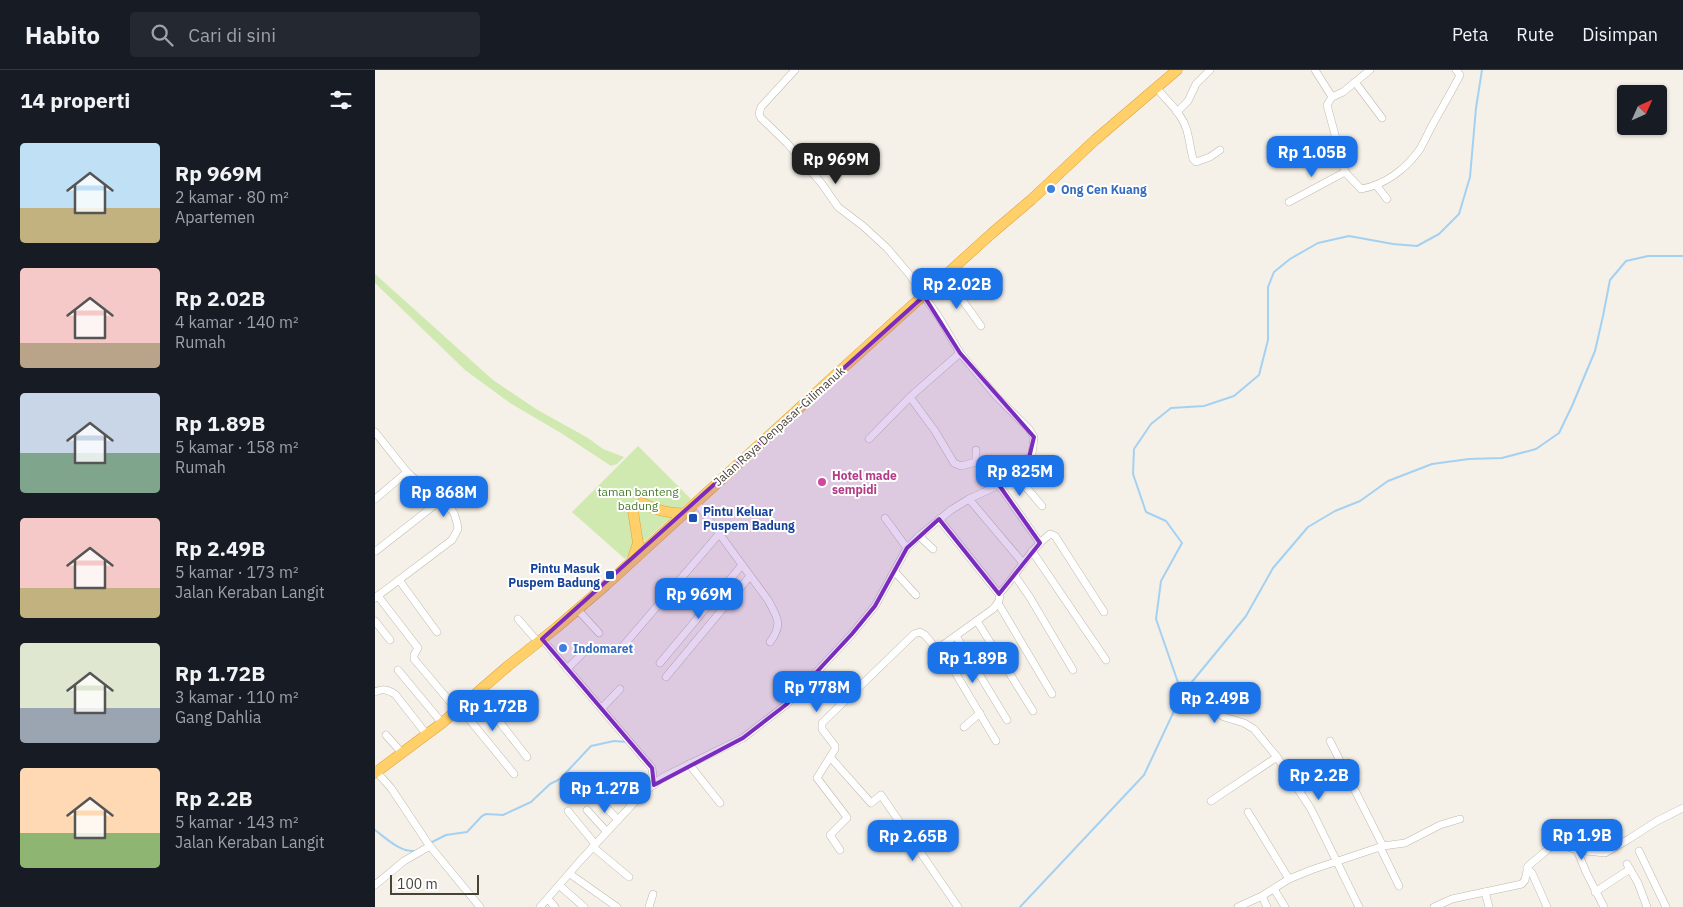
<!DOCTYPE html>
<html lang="id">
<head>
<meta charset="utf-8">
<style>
  body { margin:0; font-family:"IBM Plex Sans",sans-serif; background:#242831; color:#f1f3f6; height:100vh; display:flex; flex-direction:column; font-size:19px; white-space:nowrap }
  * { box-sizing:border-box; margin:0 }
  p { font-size:16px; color:#9ea1a6 }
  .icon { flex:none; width:28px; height:28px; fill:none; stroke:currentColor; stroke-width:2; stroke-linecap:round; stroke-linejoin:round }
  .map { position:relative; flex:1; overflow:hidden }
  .sheet { display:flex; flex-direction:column; background:#171b24; width:375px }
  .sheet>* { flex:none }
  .needle { width:32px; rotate:45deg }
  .tools { position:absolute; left:1242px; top:15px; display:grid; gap:10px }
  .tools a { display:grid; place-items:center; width:50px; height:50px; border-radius:5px; background:#171b24; box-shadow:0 1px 4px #0004; font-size:25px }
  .scale { position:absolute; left:15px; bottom:12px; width:89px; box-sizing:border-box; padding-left:5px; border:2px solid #494237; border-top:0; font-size:14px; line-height:18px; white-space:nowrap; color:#494237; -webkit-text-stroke:4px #fff; paint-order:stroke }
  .price { position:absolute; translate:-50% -42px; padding:0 11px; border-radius:10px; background:#1a73e8; color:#fff; font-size:16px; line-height:32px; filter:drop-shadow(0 1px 2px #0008) }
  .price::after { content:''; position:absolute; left:50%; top:30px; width:15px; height:11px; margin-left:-8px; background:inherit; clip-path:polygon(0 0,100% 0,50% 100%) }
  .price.on { background:#222; color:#fff }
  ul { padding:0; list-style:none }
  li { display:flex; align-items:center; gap:15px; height:125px; padding:0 20px }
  li span { display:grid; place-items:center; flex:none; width:140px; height:100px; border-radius:5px; color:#555 }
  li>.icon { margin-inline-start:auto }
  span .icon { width:60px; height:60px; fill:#fffc; stroke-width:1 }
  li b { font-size:21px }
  h2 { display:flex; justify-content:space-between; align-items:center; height:60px; padding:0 20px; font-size:21px }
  header { display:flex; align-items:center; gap:30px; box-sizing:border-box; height:70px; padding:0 25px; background:#171b24; border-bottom:1px solid #363941 }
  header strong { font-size:24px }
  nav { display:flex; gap:28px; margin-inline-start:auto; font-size:18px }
  .search { width:350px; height:45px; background:#242831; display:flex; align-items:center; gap:12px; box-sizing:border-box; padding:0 18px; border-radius:5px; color:#9ea1a6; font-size:19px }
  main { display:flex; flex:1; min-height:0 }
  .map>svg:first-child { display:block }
</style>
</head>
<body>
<header>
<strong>Habito</strong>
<div class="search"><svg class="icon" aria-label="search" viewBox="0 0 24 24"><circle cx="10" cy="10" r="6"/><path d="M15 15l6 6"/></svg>Cari di sini</div>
<nav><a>Peta</a><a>Rute</a><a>Disimpan</a></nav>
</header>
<main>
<section class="sheet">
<h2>14 properti<svg class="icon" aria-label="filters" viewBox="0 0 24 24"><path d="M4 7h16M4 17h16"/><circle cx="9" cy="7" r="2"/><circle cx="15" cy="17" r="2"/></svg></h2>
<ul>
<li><span style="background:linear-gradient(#bfe0f5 65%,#c2b280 0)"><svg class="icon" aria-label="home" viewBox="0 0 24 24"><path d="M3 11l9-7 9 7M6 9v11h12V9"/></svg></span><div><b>Rp 969M</b><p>2 kamar · 80 m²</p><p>Apartemen</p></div></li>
<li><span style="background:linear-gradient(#f6c9c9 75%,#b9a48a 0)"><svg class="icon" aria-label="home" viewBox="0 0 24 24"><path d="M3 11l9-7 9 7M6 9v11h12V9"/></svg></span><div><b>Rp 2.02B</b><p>4 kamar · 140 m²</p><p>Rumah</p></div></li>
<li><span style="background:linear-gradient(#c9d6e8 60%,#7fa58c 0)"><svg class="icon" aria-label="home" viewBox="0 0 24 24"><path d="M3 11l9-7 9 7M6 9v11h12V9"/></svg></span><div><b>Rp 1.89B</b><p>5 kamar · 158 m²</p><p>Rumah</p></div></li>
<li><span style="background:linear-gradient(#f6c9c9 70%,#c2b280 0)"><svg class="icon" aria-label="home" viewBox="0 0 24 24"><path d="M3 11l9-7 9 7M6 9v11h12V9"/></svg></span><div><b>Rp 2.49B</b><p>5 kamar · 173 m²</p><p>Jalan Keraban Langit</p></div></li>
<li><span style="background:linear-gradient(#dfe7d0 65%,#9aa5b1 0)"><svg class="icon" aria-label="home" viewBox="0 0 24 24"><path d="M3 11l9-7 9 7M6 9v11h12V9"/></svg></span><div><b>Rp 1.72B</b><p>3 kamar · 110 m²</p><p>Gang Dahlia</p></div></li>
<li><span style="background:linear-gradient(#ffd9b3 65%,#8fb573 0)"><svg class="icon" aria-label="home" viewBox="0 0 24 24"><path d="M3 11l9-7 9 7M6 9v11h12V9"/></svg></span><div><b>Rp 2.2B</b><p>5 kamar · 143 m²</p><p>Jalan Keraban Langit</p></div></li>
</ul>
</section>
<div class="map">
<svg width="1308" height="837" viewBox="0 0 1308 837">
  <rect width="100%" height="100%" fill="#f5f1e9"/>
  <g fill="#cfe9b1">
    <polygon points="0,204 118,310 161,339 213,368 228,379 249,387 242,394 236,396 186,363 135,333 90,300 0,213"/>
    <polygon points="263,376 316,429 250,489 197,442"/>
  </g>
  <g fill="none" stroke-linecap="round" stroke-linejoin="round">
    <g stroke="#a4d1f2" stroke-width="2">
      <polyline points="807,624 781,549 786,511 807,473 791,451 771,442 758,404 759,379 776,354 796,338 829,336 859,326 884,305 893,270 893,217 899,202 915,189 943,173 974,166 1018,174 1042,176 1064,164 1084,144 1095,107 1101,38 1107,0"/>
      <path d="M0,760C12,769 25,782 40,781"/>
      <polyline points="55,773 71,765 92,762 107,746 111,744 128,745 156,732 175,714 185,709 216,676 239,671 252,672"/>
      <polyline points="645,837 769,705 807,624 871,546 898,498 933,457 960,441 985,431 1013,411 1057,394 1094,389 1127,388 1161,379 1184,363 1197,336 1220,281 1228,246 1235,210 1251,191 1273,186 1308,186"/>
    </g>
    <defs>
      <g id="minor">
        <polyline points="940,0 957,27"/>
        <path d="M995,0L968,22L957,27L952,35L970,102L986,119C1010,115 1031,99 1045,79C1050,70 1054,61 1059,52C1068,36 1077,21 1085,5L1081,0"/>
        <polyline points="980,12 1007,48"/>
        <path d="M782,18C789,28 799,36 805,46C814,58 814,74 818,89L821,92L835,87L845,80"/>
        <polyline points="802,42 813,31 821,14 835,0"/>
        <polyline points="1001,115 1012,129"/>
        <polyline points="914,132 970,102"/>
        <polyline points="570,206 606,256"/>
        <polyline points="535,327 560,361 579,393 586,396 601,392 601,380"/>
        <polyline points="0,362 32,402 53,421 74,437 79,443 82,453 83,459 77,470 0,528"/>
        <polyline points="494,369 535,327 585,283"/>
        <polyline points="640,404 667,436"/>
        <polyline points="624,415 665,473"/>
        <polyline points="0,429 32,402"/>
        <polyline points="594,429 648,493"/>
        <path d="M321,432L393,530C403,548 408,555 395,572"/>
        <polyline points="510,448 532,478"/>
        <polyline points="564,449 624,524"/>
        <polyline points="544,466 558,479"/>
        <polyline points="1,481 66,430"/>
        <polyline points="657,481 731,590"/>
        <polyline points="520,502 541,525"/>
        <polyline points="640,506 654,526 698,600"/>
        <polyline points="24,510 62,562"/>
        <polyline points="3,526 43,578 39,585 39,589 82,640"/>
        <polyline points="623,533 677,624"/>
        <polyline points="202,539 224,563"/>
        <polyline points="143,549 163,572"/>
        <polyline points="0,551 15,570"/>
        <polyline points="602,551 658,641"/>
        <polyline points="581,566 632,650"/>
        <polyline points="167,569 277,698 279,715"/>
        <polyline points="248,576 344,464"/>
        <polyline points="285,593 367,495"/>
        <polyline points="192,599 213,578"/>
        <polyline points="23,600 67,653"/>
        <polyline points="291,607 375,506"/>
        <path d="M0,622C8,618 13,620 20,624L52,665"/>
        <polyline points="102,623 152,687"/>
        <polyline points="828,628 838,639 849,647 869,653 879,659 902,687 936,739 984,837"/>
        <polyline points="85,638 139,704"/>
        <polyline points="227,638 245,619"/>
        <polyline points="589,657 605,643"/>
        <polyline points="11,665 27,683"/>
        <path d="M621,671L565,577L618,539C622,534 626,531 624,524C642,505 654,480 675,464L680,466L729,542"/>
        <polyline points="955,671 1008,776"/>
        <polyline points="456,688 496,733 506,725 583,837"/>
        <polyline points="314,694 345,733"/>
        <polyline points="0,700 16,718 54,775 105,837"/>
        <polyline points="224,730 243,750"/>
        <polyline points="836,731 902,687"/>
        <polyline points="212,740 232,762"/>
        <polyline points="193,741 220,774"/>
        <polyline points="873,742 914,809"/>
        <polyline points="218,777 254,807"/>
        <polyline points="1005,777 1024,816"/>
        <polyline points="465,780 455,765 472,748 471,746 442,708 460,679 460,676 447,659 447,653 539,564 545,562 550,565 559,576 565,577"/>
        <polyline points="1202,780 1211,802 1229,837"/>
        <polyline points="1264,781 1291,837"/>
        <polyline points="1252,794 1263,813 1272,837"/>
        <polyline points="1152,798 1157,803 1172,837"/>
        <polyline points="195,804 242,837"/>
        <polyline points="0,815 29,791 55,776"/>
        <polyline points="185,816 209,837"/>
        <polyline points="899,819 910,837"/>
        <polyline points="1110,822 1114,837"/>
        <polyline points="1220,822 1255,799"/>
        <polyline points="887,826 892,837"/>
        <polyline points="173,829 180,837"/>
        <polyline points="165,837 205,791 267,724 288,707 368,668 412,634 477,564 500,536 532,478 544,466 576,440 594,429 624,415 640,404 657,384 659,367 654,359 621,326 585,283 565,249 534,204 512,178 488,156 463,137 447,114 412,73 386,48 384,44 386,37 420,0"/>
        <polyline points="274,837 278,824"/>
        <polyline points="863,837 887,826 914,809 936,800 1008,776 1030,773 1065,755 1085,749"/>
        <polyline points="1059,837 1077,829 1147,814 1150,810 1153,796 1177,776 1184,774 1202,780 1230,783 1254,769 1282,751 1308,738"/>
      </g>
      <g id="highway">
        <path d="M267,433C282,440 294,444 310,443"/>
        <polyline points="258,441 263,473 258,488"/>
        <polyline points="0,703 67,653 133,596 181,558 231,515 468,298 616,164 656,130 720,70 802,0"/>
      </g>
    </defs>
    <use href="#minor" stroke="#c0b9ab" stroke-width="8"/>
    <use href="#highway" stroke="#e1a437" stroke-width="11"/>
    <use href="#minor" stroke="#fff" stroke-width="7"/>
    <use href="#highway" stroke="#ffcf69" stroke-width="10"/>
  </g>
  <path fill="#7b2cbf" fill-opacity="0.2" stroke="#7b2cbf" stroke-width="4" stroke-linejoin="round" d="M549,226L585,283L659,367L654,388L624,415L665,473L624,524L564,449L532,478L500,536L477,564L412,634L368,668L279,715L277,698L167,569Z"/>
  <g fill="#3f7fe0" stroke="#fff" stroke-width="2">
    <circle cx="676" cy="119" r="5"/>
    <circle cx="188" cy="578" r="5"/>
  </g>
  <circle fill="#d1479c" stroke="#fff" stroke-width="2" cx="447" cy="412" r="5"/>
  <g fill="#1a4fb4" stroke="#fff" stroke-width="2">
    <rect x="313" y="443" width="10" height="10" rx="2.5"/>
    <rect x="230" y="500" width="10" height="10" rx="2.5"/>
  </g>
  <g text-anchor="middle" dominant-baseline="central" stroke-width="4" stroke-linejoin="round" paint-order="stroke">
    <g font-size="12" font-weight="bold" fill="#366cbe" stroke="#fff" text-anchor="start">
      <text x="686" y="119">Ong Cen Kuang</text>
      <text x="198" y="578">Indomaret</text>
    </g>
    <g font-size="12" fill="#494237" stroke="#fff">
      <text transform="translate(404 356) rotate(-42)">Jalan Raya Denpasar-Gilimanuk</text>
    </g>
    <g font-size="12" font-weight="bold" fill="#b23c85" stroke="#fff" text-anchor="start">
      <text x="457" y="405">Hotel made<tspan x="457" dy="14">sempidi</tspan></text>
    </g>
    <g font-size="12" fill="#477c28" stroke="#fff">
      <text x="263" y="421">taman banteng<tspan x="263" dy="14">badung</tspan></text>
    </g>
    <g font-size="12" font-weight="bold" fill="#164399" stroke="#fff" text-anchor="start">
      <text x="328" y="441">Pintu Keluar<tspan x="328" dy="14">Puspem Badung</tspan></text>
      <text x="225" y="498" text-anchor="end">Pintu Masuk<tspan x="225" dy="14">Puspem Badung</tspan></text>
    </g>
  </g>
</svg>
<div class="tools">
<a><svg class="needle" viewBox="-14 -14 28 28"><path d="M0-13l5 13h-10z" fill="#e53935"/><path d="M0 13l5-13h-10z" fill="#9ea1a6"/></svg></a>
</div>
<div class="scale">100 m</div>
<b class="price" style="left:937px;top:108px">Rp 1.05B</b>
<b class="price on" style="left:461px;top:115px">Rp 969M</b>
<b class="price" style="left:582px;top:240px">Rp 2.02B</b>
<b class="price" style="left:645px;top:427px">Rp 825M</b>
<b class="price" style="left:69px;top:448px">Rp 868M</b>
<b class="price" style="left:324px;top:550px">Rp 969M</b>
<b class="price" style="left:598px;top:614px">Rp 1.89B</b>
<b class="price" style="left:442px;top:643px">Rp 778M</b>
<b class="price" style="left:840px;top:654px">Rp 2.49B</b>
<b class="price" style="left:118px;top:662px">Rp 1.72B</b>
<b class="price" style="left:944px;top:731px">Rp 2.2B</b>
<b class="price" style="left:230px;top:744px">Rp 1.27B</b>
<b class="price" style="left:1207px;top:791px">Rp 1.9B</b>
<b class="price" style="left:538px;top:792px">Rp 2.65B</b>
</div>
</main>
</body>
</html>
